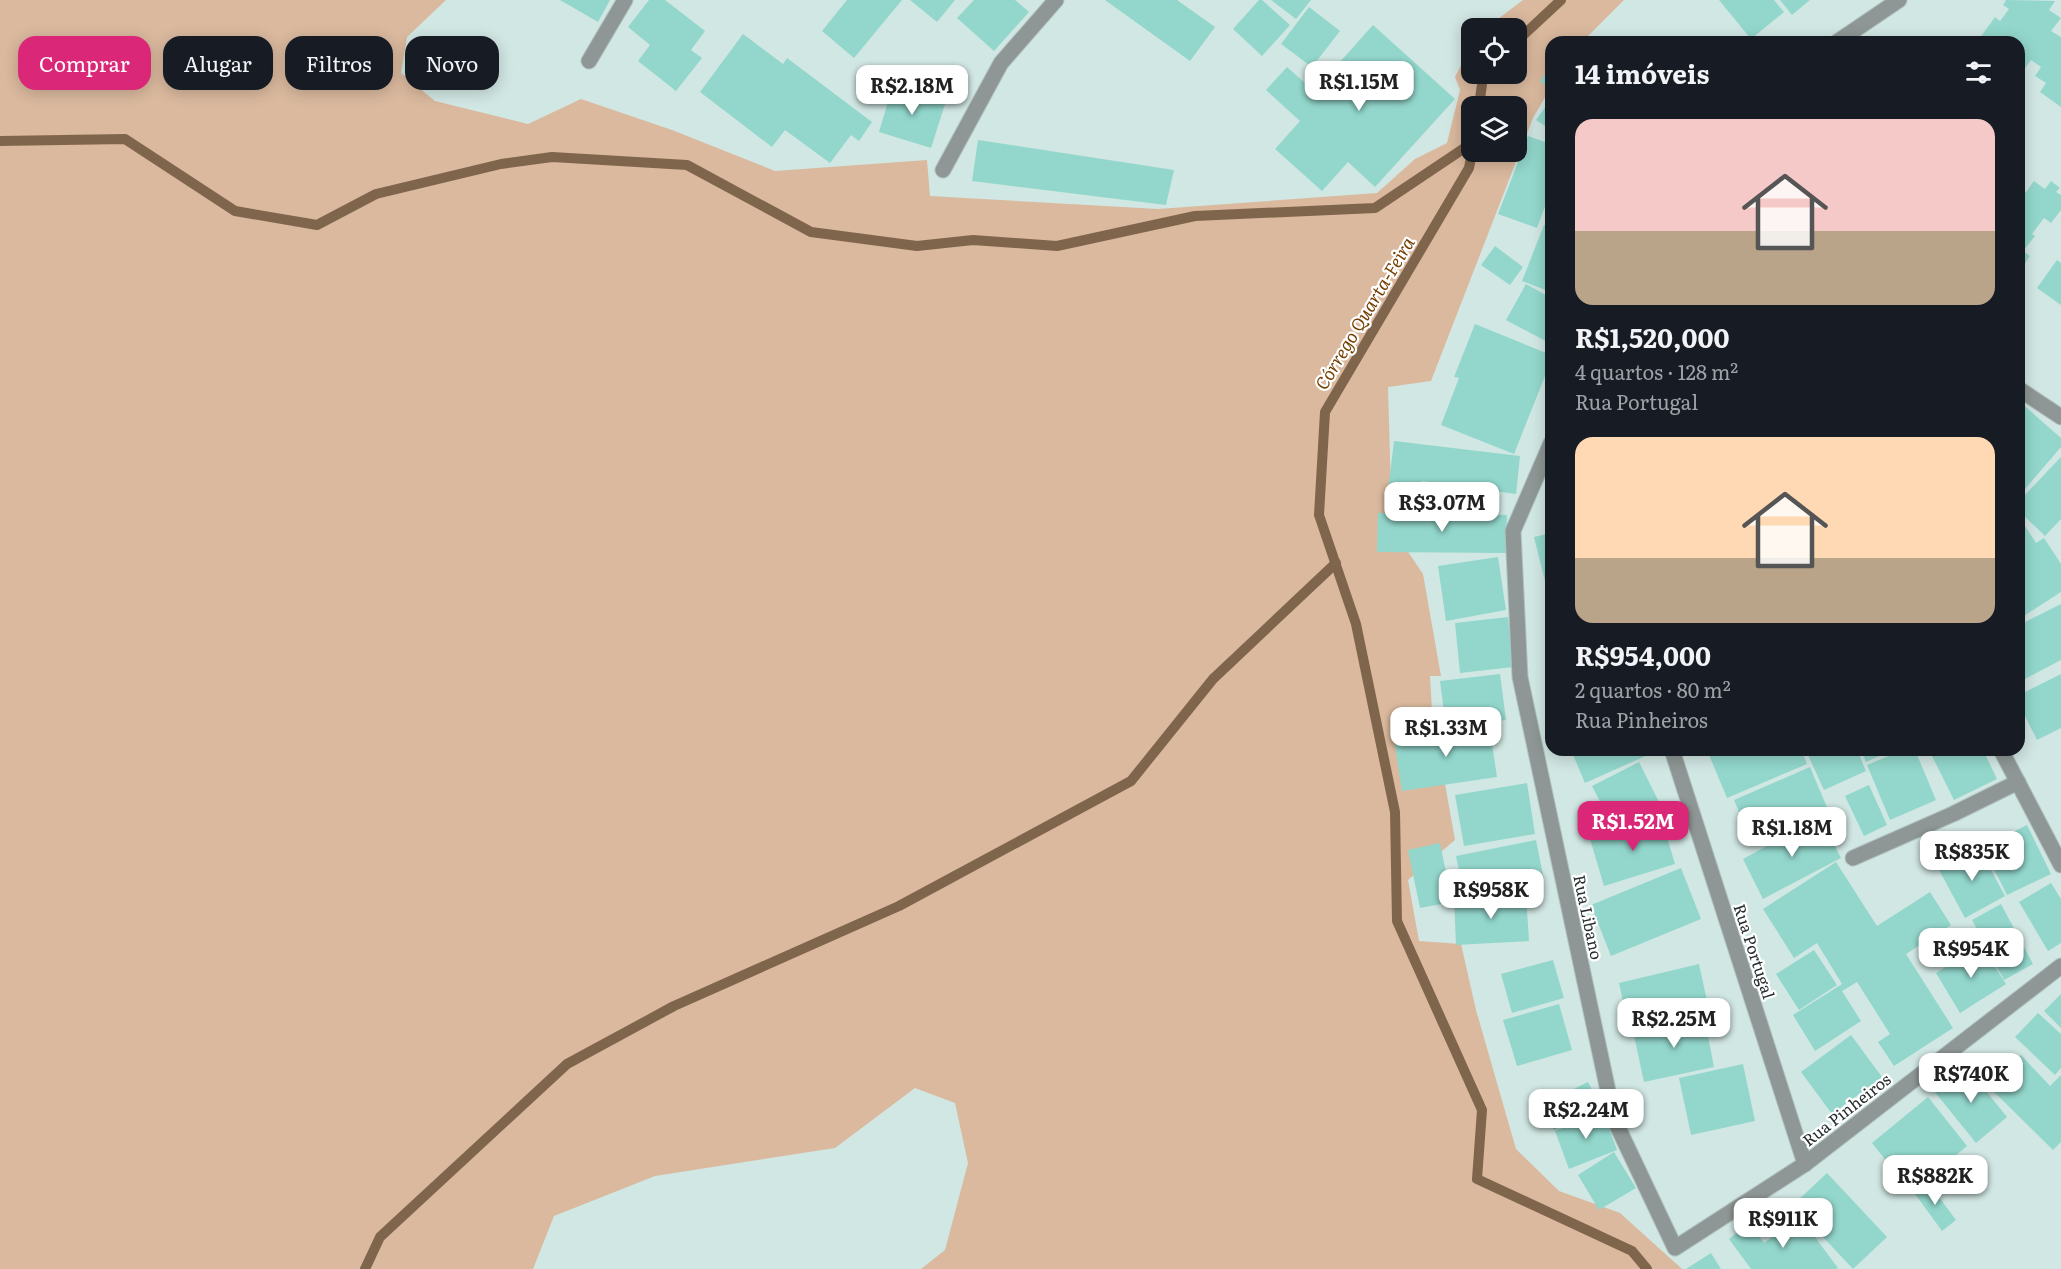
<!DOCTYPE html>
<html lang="pt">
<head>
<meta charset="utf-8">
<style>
  body { margin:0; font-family:Literata,serif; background:#242831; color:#f1f3f6; height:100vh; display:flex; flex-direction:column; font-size:22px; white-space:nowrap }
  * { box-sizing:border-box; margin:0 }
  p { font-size:20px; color:#9ea1a6 }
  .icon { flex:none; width:33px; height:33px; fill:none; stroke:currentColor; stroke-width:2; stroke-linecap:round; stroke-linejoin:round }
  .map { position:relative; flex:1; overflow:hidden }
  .side { position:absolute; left:1545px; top:36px; width:480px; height:720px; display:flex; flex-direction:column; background:#171b24; border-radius:18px; box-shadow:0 3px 15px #0003 }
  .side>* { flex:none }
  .guide { position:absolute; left:18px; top:36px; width:570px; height:54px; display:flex; gap:12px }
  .buttons { position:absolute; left:1461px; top:18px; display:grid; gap:12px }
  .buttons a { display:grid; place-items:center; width:66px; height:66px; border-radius:12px; background:#171b24; box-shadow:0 3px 15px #0003; font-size:30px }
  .price { position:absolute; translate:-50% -51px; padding:0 14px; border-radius:12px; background:#fff; color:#222; font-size:20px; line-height:39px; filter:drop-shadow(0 2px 3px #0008) }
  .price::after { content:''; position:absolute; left:50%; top:36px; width:18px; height:14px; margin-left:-9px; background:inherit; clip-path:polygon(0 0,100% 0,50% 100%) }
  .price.selected { background:#db2777; color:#fff }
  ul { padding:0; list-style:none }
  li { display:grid; align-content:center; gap:12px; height:318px; padding:0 30px }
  li span { display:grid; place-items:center; height:186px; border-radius:18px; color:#555 }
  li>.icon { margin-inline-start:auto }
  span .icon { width:108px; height:108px; fill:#fffc; stroke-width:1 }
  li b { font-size:26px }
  h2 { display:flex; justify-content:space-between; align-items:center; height:72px; padding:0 30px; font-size:26px }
  .tag { padding:0 21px; border-radius:18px; background:#171b24; box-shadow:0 3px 15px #0003; font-size:21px; line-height:54px }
  .tag.selected { background:#db2777; color:#fff }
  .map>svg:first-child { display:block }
</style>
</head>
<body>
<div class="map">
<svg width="2061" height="1269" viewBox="0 0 2061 1269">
  <rect width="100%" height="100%" fill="#d1e7e3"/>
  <path fill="#dab99e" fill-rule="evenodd" d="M0,0H446L407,37L401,73L435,101L528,124L581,99L672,130L775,171L927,160L930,196L1158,209L1377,193L1415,159L1447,143L1460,90L1455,77L1471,46L1472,74H1516V28H1486L1523,0H1624L1582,42H1551V87L1533,118L1431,381L1388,387L1392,528L1423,574L1441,676H1430L1432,711L1455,840L1408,880L1419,941L1461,944L1476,1010L1516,1149L1559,1191L1620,1213L1682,1269H921L945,1250L968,1163L955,1103L915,1088L835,1148L655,1176L554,1216L533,1269H0ZM1472,106H1516V152H1472Z"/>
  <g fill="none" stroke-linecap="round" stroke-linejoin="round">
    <g stroke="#80654d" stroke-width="10">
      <polyline points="1516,42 1561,0"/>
      <polyline points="1479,106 1483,77 1486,74"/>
      <polyline points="0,141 125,139 235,211 317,225 376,194 501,164 552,157 687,165 811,232 917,246 973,240 1057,246 1195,216 1375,208 1472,143"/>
      <polyline points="1472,152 1469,168 1325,412 1319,515 1356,624 1395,812 1397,921 1482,1110 1477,1179 1632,1251 1647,1269"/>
      <polyline points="365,1269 380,1237 567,1064 674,1006 899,906 1131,781 1213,679 1336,563"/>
    </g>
  </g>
  <g fill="#93d7cc">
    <polygon points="560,0 610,0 598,22"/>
    <polygon points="649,0 665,0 705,31 691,50 702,58 676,91 638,61 650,45 628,27"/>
    <polygon points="847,0 902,0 854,58 822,31"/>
    <polygon points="910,0 955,0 937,22"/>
    <polygon points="974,0 1015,0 1029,12 994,51 957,18"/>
    <polygon points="1105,0 1177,0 1215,27 1190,61"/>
    <polygon points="1259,0 1262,0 1290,25 1262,56 1233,29"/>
    <polygon points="1271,0 1311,0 1296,19"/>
    <polygon points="1719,0 1774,0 1784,12 1751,39"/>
    <polygon points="1780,0 1810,0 1792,15"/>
    <polygon points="2006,0 2055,1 2049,10 2061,18 2051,31 2061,37 2061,107 2040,92 2046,83 2035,76 2041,67 2031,60 2025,68 2019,63 2019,42 1977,42 1995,17 2000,21 2009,9 2003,5"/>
    <polygon points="1309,7 1340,31 1312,67 1281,44"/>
    <polygon points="1373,25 1455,99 1375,187 1348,162 1322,191 1275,149 1300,121 1266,90 1287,67 1314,91"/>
    <polygon points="743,34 783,64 787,58 872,122 859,141 851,135 830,163 785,130 772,147 700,92"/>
    <polygon points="1551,65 1551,89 1540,81"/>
    <polygon points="893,85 946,101 931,148 879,132"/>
    <polygon points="1551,99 1551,130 1536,120"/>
    <polygon points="1528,136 1551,144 1551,190 1537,228 1498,214"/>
    <polygon points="978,140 1174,170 1166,205 972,181"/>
    <polygon points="2034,181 2045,189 2051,181 2060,188 2056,192 2061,195 2061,210 2051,223 2044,218 2032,234 2035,236 2023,251 2030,256 2019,272 2019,187 2026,192"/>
    <polygon points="1544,225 1551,228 1551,292 1522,281"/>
    <polygon points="1495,246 1523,267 1510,285 1481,265"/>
    <polygon points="2057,260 2061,263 2061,305 2037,288"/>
    <polygon points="1526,284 1551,298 1551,344 1506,320"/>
    <polygon points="1475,324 1551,355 1551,361 1514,454 1441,425 1459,378 1454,377"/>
    <polygon points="2019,401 2061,438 2061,447 2019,496"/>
    <polygon points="1394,441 1520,456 1516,494 1422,481 1418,511 1386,507"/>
    <polygon points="2061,457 2061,519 2045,536 2019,511 2019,501"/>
    <polygon points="1378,513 1507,515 1506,553 1377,552"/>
    <polygon points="2019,517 2036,543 2044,538 2061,564 2061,592 2019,619"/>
    <polygon points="1551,533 1551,596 1549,597 1534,537"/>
    <polygon points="1498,557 1506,610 1446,621 1438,566"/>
    <polygon points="2061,604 2061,660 2019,682 2019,625"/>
    <polygon points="1508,617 1513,667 1460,673 1455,623"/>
    <polygon points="1500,674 1506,720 1446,728 1440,681"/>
    <polygon points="2061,674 2061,728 2037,740 2019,704 2019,695"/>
    <polygon points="1489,724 1497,777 1402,791 1394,739"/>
    <polygon points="1571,750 1659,750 1585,783"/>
    <polygon points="1707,750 1801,750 1807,764 1727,798"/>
    <polygon points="1819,750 1857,750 1866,771 1824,790 1808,755"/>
    <polygon points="1861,750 1892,750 1866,762"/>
    <polygon points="1903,750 1915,750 1936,800 1890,820 1867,765"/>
    <polygon points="1929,750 1983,750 1997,779 1954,800"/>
    <polygon points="1639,762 1661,806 1614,829 1592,786"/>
    <polygon points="1810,767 1829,812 1753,845 1734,800"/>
    <polygon points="1527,783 1535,834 1464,846 1455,795"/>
    <polygon points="1869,785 1887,825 1864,836 1845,796"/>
    <polygon points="1661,817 1675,864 1604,886 1590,839"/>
    <polygon points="1820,817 1841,858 1763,899 1743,859"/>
    <polygon points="2027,825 2051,874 2007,895 1983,847"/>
    <polygon points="1536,840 1544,880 1465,897 1456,856"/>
    <polygon points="1440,843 1452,902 1420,908 1408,850"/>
    <polygon points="1978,846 2005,896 1965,918 1938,868"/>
    <polygon points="1836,862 1877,926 1930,892 1951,925 1906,954 1953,1028 1894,1066 1878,1042 1890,1034 1857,982 1842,991 1861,1021 1815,1051 1793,1015 1842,984 1817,943 1794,958 1763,909"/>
    <polygon points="1681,868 1701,919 1611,956 1591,905"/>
    <polygon points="2051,883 2061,899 2061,943 2048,951 2019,902"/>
    <polygon points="1526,894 1529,941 1456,945 1454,898"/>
    <polygon points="2001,904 2033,964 2004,980 1972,920"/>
    <polygon points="1981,945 2006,984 1960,1013 1936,973"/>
    <polygon points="1814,950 1837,985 1799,1010 1776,974"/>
    <polygon points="1553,960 1564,998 1512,1013 1501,974"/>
    <polygon points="1699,964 1709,1010 1629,1029 1619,983"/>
    <polygon points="2061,994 2061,1028 2044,1011"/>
    <polygon points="1559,1004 1572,1050 1517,1066 1503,1020"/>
    <polygon points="2038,1013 2061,1034 2061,1068 2055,1075 2015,1037"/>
    <polygon points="1704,1015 1714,1067 1644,1082 1633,1031"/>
    <polygon points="1851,1035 1882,1077 1832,1114 1801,1072"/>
    <polygon points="2021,1055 2050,1086 2061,1075 2061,1142 2053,1150 1989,1087"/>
    <polygon points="1743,1064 1755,1121 1691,1135 1679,1078"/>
    <polygon points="1966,1066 2007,1117 1976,1143 1934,1091"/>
    <polygon points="1588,1082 1600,1106 1554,1130 1541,1105"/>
    <polygon points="1928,1097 1967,1146 1911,1192 1872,1143"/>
    <polygon points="1603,1112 1617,1150 1569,1169 1555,1131"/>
    <polygon points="1614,1152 1636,1188 1599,1210 1578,1175"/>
    <polygon points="1827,1173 1887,1237 1853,1269 1793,1205"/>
    <polygon points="1927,1181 1956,1220 1942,1231 1913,1191"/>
    <polygon points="1800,1217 1838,1268 1836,1269 1751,1269 1729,1239 1749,1223 1764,1243"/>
    <polygon points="1711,1253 1721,1269 1686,1269"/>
  </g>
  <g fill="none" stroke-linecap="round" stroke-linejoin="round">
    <defs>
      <g id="minor">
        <polyline points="1837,42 1899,0"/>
        <polyline points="589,61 625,0"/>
        <polyline points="943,170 1001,63 1056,0"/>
        <polyline points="2019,389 2061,417"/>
        <polyline points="1551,443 1513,531 1520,677 1614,1119 1675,1248 1805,1164 2061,966"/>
        <polyline points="1672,750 1805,1164"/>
        <polyline points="2001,750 2061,865"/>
        <polyline points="1853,858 1953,814 2018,782"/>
      </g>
    </defs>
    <use href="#minor" stroke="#afc2bf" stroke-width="17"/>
    <use href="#minor" stroke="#8e9795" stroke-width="15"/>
  </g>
  <g text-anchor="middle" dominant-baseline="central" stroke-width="4.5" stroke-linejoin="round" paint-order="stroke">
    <g font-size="16" fill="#262e2d" stroke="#fff">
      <text transform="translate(1589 917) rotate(78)">Rua Libano</text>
      <text transform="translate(1755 951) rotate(72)">Rua Portugal</text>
      <text transform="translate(1846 1109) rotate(-38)">Rua Pinheiros</text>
    </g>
    <g font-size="18" font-style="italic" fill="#753f00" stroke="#fff">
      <text transform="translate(1364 313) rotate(-59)">Córrego Quarta-Feira</text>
    </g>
  </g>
</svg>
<div class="buttons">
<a><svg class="icon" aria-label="locate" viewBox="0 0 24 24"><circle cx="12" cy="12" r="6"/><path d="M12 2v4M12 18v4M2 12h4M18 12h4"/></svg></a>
<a><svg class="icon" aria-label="layers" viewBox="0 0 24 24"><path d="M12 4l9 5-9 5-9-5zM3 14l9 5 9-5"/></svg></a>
</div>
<b class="price" style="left:1359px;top:112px">R$1.15M</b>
<b class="price" style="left:912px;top:116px">R$2.18M</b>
<b class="price" style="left:1442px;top:533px">R$3.07M</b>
<b class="price" style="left:1446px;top:758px">R$1.33M</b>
<b class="price selected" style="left:1633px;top:852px">R$1.52M</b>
<b class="price" style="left:1792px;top:858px">R$1.18M</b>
<b class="price" style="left:1972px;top:882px">R$835K</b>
<b class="price" style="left:1491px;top:920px">R$958K</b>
<b class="price" style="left:1971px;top:979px">R$954K</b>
<b class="price" style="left:1674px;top:1049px">R$2.25M</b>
<b class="price" style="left:1971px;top:1104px">R$740K</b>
<b class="price" style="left:1586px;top:1140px">R$2.24M</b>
<b class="price" style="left:1935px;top:1206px">R$882K</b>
<b class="price" style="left:1783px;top:1249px">R$911K</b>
<div class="guide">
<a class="tag selected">Comprar</a>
<a class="tag">Alugar</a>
<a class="tag">Filtros</a>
<a class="tag">Novo</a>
</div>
<section class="side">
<h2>14 imóveis<svg class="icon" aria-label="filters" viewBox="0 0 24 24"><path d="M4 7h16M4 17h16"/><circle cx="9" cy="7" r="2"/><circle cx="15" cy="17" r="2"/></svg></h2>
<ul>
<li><span style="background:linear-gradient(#f6c9c9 60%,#b9a48a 0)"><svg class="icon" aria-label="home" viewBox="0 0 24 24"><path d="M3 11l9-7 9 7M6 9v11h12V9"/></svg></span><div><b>R$1,520,000</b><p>4 quartos · 128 m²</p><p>Rua Portugal</p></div></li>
<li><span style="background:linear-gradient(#ffd9b3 65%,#b9a48a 0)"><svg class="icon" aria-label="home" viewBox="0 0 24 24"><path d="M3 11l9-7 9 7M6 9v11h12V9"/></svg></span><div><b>R$954,000</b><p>2 quartos · 80 m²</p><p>Rua Pinheiros</p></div></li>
</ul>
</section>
</div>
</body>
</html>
